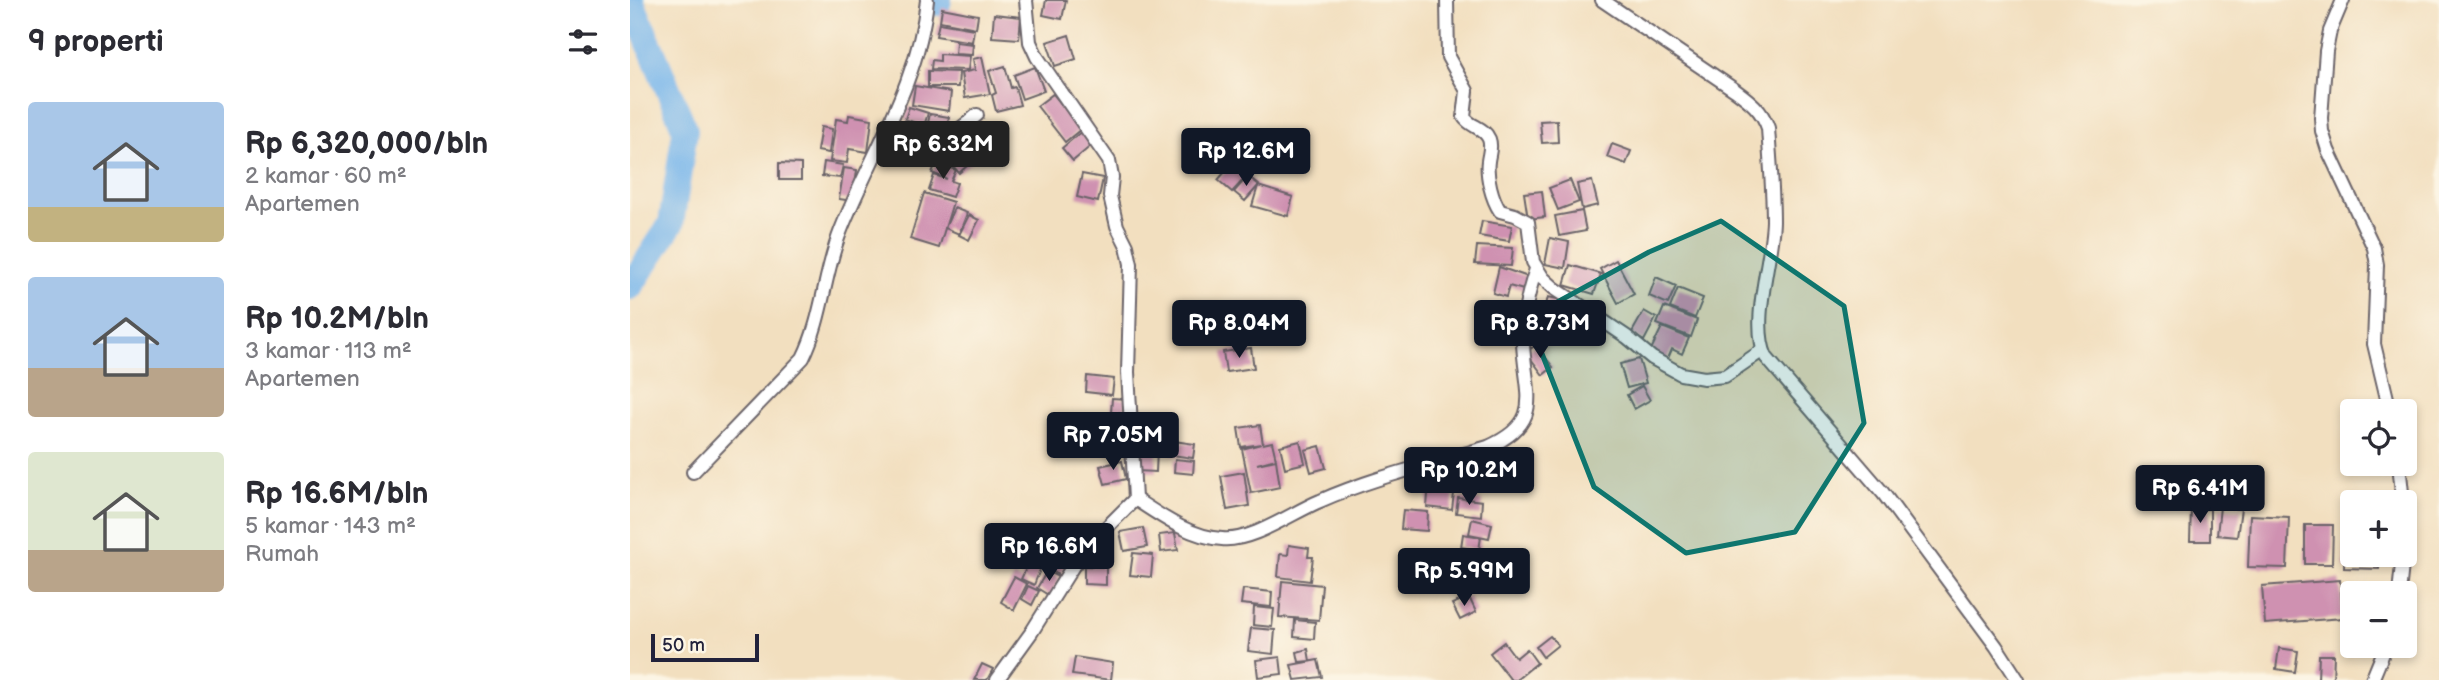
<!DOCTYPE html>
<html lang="id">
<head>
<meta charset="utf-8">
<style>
  body { margin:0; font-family:"Balsamiq Sans",sans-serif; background:#f2f2f3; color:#2b2b33; height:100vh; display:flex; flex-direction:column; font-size:26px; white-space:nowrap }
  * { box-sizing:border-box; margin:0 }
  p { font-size:23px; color:#7c7c81 }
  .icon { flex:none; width:38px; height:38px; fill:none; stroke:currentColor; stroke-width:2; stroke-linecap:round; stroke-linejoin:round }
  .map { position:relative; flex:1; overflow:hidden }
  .drawer { display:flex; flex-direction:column; background:#fff; width:630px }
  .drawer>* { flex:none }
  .buttons { position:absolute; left:1710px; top:399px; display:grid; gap:14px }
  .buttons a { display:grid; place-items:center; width:77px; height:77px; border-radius:7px; background:#fff; box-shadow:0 4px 10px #0003; font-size:35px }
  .scale { position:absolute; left:21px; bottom:18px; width:108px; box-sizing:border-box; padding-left:7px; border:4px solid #22223b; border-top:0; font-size:19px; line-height:24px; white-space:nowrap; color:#22223b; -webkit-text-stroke:5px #fcf5e5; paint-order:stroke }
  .price { position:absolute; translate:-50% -60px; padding:0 16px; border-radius:7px; background:#111827; color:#fff; font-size:23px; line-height:46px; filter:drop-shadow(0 2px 4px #0008) }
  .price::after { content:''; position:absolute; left:50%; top:42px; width:21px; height:16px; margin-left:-10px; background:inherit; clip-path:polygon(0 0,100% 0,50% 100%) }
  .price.on { background:#222; color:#fff }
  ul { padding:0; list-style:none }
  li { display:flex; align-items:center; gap:21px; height:175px; padding:0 28px }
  li span { display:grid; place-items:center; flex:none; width:196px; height:140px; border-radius:7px; color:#555 }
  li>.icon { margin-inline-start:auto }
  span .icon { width:84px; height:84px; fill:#fffc; stroke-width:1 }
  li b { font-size:30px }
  h2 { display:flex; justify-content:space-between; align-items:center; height:84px; padding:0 28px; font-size:30px }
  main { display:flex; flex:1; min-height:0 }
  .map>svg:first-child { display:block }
</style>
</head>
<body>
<main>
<section class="drawer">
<h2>9 properti<svg class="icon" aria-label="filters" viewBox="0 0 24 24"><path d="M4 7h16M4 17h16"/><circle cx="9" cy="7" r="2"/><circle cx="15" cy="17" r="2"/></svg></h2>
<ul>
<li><span style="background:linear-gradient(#a9c7e8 75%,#c2b280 0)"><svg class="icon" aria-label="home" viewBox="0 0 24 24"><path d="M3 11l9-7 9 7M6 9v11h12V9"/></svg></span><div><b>Rp 6,320,000/bln</b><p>2 kamar · 60 m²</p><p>Apartemen</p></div></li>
<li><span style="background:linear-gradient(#a9c7e8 65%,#b9a48a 0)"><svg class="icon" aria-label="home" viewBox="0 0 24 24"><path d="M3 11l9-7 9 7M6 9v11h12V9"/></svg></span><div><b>Rp 10.2M/bln</b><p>3 kamar · 113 m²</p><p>Apartemen</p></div></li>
<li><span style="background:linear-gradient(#dfe7d0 70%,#b9a48a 0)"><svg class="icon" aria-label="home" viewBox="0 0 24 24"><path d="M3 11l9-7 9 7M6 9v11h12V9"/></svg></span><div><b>Rp 16.6M/bln</b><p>5 kamar · 143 m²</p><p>Rumah</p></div></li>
</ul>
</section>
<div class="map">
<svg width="1809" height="680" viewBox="0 0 1809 680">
  <rect width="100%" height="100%" fill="#fcf5e5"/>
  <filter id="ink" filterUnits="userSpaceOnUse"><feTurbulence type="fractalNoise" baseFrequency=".0143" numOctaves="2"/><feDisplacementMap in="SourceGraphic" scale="14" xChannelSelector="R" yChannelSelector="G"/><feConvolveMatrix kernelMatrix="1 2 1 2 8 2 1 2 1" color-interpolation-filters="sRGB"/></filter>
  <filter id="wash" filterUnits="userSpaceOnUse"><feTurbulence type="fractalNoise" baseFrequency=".00686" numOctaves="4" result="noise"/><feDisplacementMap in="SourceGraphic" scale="28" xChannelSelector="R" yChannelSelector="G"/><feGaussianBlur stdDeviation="1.57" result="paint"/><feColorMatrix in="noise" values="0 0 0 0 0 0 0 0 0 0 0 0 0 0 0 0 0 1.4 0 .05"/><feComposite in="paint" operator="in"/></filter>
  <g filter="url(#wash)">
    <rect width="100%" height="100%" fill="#f2dfbf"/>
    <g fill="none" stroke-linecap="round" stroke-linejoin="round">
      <g stroke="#78b6eb" stroke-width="26">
        <polyline points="308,3 309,0"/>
        <polyline points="0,287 41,224 55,130 1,0"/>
      </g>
    </g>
    <g id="blocks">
      <g fill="#cf91b1">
        <polygon points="416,0 436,0 432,19 413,15"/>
        <polygon points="312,8 348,15 346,28 310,21"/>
        <polygon points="364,14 391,17 389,39 362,37"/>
        <polygon points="309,23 344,29 342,42 306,36"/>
        <polygon points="439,35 446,59 425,66 417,42"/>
        <polygon points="326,42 343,44 342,55 325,54"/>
        <polygon points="310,54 340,56 338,70 301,69 302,60 310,61"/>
        <polygon points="352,57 360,94 335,98 331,73 345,70 343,59"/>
        <polygon points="375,66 381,88 385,87 390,105 366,111 362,95 366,93 359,71"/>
        <polygon points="405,67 414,91 392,99 384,75"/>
        <polygon points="298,71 329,72 328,87 298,87"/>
        <polygon points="285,86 321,92 319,111 282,105"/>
        <polygon points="423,94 451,129 435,142 407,106"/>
        <polygon points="279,107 298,113 294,126 275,119"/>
        <polygon points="300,114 319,117 316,130 297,127"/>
        <polygon points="219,115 242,119 238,152 219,149 217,163 200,161 206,119 218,121"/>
        <polygon points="927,120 928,142 912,143 910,121"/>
        <polygon points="274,122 298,129 293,145 269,139"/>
        <polygon points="191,127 202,129 199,153 187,151"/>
        <polygon points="452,131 463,144 443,161 432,148"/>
        <polygon points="336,143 347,157 329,173 317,159"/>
        <polygon points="982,144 1001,151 996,164 977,157"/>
        <polygon points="194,162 213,165 210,178 192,176"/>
        <polygon points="149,163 171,164 171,180 149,180"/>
        <polygon points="306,163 326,170 321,181 327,183 322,197 299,190 304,175 317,179 302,173"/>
        <polygon points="602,164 616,177 602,192 588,180"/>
        <polygon points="214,168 227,170 223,201 209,199"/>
        <polygon points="452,174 473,178 468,202 447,197"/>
        <polygon points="618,176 629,185 615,201 604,192"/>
        <polygon points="940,180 949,202 928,210 919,188"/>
        <polygon points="962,181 968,205 952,209 947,184"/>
        <polygon points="628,186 663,197 658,216 622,206"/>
        <polygon points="912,191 915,217 898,219 894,193"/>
        <polygon points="294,193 323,202 309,248 280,239"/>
        <polygon points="324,208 337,213 329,234 315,228"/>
        <polygon points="952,211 956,231 929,236 925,216"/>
        <polygon points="339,215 349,220 339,240 329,235"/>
        <polygon points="852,221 882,226 879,241 849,236"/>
        <polygon points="920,238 939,242 935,268 915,264"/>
        <polygon points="847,246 883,248 881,266 845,264"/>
        <polygon points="986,260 1004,294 988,303 970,269"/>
        <polygon points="940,265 971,274 964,294 934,285"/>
        <polygon points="869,267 901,278 897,291 879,286 876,297 863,293"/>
        <polygon points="1026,277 1046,286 1038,304 1019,296"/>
        <polygon points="1048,288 1073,298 1065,318 1040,308"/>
        <polygon points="918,297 937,301 933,318 914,313"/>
        <polygon points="1034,307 1067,320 1061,337 1027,324"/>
        <polygon points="1014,311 1026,318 1014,341 1001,334"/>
        <polygon points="1032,327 1059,338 1052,354 1042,349 1037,361 1019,354"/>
        <polygon points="906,345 923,367 913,375 896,352"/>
        <polygon points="621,348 624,368 596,372 593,352"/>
        <polygon points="1009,359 1016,383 997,388 990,364"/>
        <polygon points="457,376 484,379 482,395 456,392"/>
        <polygon points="1012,386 1020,400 1004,409 997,395"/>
        <polygon points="482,398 496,399 495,414 481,413"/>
        <polygon points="511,414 528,415 527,430 510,429"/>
        <polygon points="483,416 498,417 496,438 482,437"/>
        <polygon points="630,425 633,444 642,442 646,459 627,464 646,460 650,487 621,493 612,449 631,444 611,447 608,428"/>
        <polygon points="516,433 534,434 534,449 516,449"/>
        <polygon points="544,441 565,444 563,458 542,455"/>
        <polygon points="670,441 675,463 655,468 650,446"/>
        <polygon points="690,446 696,468 681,472 675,450"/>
        <polygon points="508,450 527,451 526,472 507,471"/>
        <polygon points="545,459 564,461 563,474 544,472"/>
        <polygon points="492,461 496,479 475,484 470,466"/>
        <polygon points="614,472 619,506 597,510 591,476"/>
        <polygon points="799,482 825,485 822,510 797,507"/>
        <polygon points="828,498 852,501 851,516 826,513"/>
        <polygon points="1590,507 1611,509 1607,537 1587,535"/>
        <polygon points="1561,509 1580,509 1580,541 1560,541"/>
        <polygon points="773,510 798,512 797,531 771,529"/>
        <polygon points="1620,515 1659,517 1657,568 1618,567"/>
        <polygon points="842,519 862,524 859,538 839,534"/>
        <polygon points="1675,525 1703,525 1702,564 1675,564"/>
        <polygon points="1715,526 1722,527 1722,555 1750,555 1749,569 1714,568"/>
        <polygon points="513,528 517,547 494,551 490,532"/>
        <polygon points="545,533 548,550 531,552 529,535"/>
        <polygon points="833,534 851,537 849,550 831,547"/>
        <polygon points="659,545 679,548 678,557 683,557 680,581 648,577 650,554 658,555"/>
        <polygon points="416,549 438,563 430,576 408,562"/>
        <polygon points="503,553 523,555 521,577 500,575"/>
        <polygon points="399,562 411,567 404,585 391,579"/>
        <polygon points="454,566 476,567 476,585 454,584"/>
        <polygon points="417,571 430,578 420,596 407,588"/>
        <polygon points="384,577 397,584 384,610 371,602"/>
        <polygon points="1710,580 1713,618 1635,624 1632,586"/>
        <polygon points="652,581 692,585 689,620 649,617"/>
        <polygon points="398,586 409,591 402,605 392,599"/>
        <polygon points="613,589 642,592 641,607 611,604"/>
        <polygon points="839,597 846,612 830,620 822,604"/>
        <polygon points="624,607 644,609 642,627 623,625"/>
        <polygon points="665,620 685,622 684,639 664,637"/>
        <polygon points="621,628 645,630 643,654 618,651"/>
        <polygon points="920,636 928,645 913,657 906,647"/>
        <polygon points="874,642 886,658 897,649 907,663 886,680 881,680 860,653"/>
        <polygon points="1649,648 1668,651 1665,672 1646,669"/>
        <polygon points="678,649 680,661 669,662 667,652"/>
        <polygon points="1689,655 1704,655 1703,680 1688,680"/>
        <polygon points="445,657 483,663 481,680 442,675"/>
        <polygon points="650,657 652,674 628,677 626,660"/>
        <polygon points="688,660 692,677 665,680 661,665"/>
        <polygon points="352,664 363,669 357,680 344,680"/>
      </g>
    </g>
  </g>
  <g filter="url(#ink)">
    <use href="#blocks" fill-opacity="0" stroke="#6b6469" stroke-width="2"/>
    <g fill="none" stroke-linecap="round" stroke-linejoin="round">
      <defs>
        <g id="street">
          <path d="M817,0L818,57L837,91L834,117C840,127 854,127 859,139C862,147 859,153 858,161C856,176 862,199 870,211L885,215L898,222L903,262L913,278L924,288L997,337L1022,358L1051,374L1074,378L1095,376L1133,350"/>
          <path d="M972,0L1105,90C1120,101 1132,110 1138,128C1140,159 1143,190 1143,221C1142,261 1120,320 1136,357L1253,493L1366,646L1388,680"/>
          <polyline points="1713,0 1700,31 1696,51 1691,118 1692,131 1698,150 1744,248 1747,265 1744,344 1760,411"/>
          <path d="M252,142C292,160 318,140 347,115"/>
          <polyline points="1769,464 1773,502"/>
          <path d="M63,472L173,358C193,318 194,272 211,230C241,154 289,83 297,0"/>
          <path d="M505,499C531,516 560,537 592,539C622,542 663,512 690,501C744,477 802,464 858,447C916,421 895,393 893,343C892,317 898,293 906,269"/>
          <polyline points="1769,593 1773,555"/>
          <polyline points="367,680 401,633 443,566 470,534 505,499 498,372 501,264 497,246 487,226 480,196 482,177 479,161 407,57 400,42 396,0"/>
          <polyline points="1742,680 1756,646"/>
        </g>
      </defs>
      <use href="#street" stroke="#6b6469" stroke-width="16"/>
      <use href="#street" stroke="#fff" stroke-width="12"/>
    </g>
  </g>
  <path fill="#0f766e" fill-opacity="0.2" stroke="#0f766e" stroke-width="5" stroke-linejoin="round" d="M1091,221L1214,306L1234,423L1165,532L1056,553L964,487L898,318L1019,252Z"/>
</svg>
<div class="buttons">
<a><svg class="icon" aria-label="locate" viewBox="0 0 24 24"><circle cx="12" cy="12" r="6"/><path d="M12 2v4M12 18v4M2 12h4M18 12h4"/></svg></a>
<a>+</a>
<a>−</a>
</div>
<div class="scale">50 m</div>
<b class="price on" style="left:313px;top:181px">Rp 6.32M</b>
<b class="price" style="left:616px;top:188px">Rp 12.6M</b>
<b class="price" style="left:609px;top:360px">Rp 8.04M</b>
<b class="price" style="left:910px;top:360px">Rp 8.73M</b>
<b class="price" style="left:483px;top:472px">Rp 7.05M</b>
<b class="price" style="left:839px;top:507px">Rp 10.2M</b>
<b class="price" style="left:1570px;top:525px">Rp 6.41M</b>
<b class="price" style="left:419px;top:583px">Rp 16.6M</b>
<b class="price" style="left:834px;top:608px">Rp 5.99M</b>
</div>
</main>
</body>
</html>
